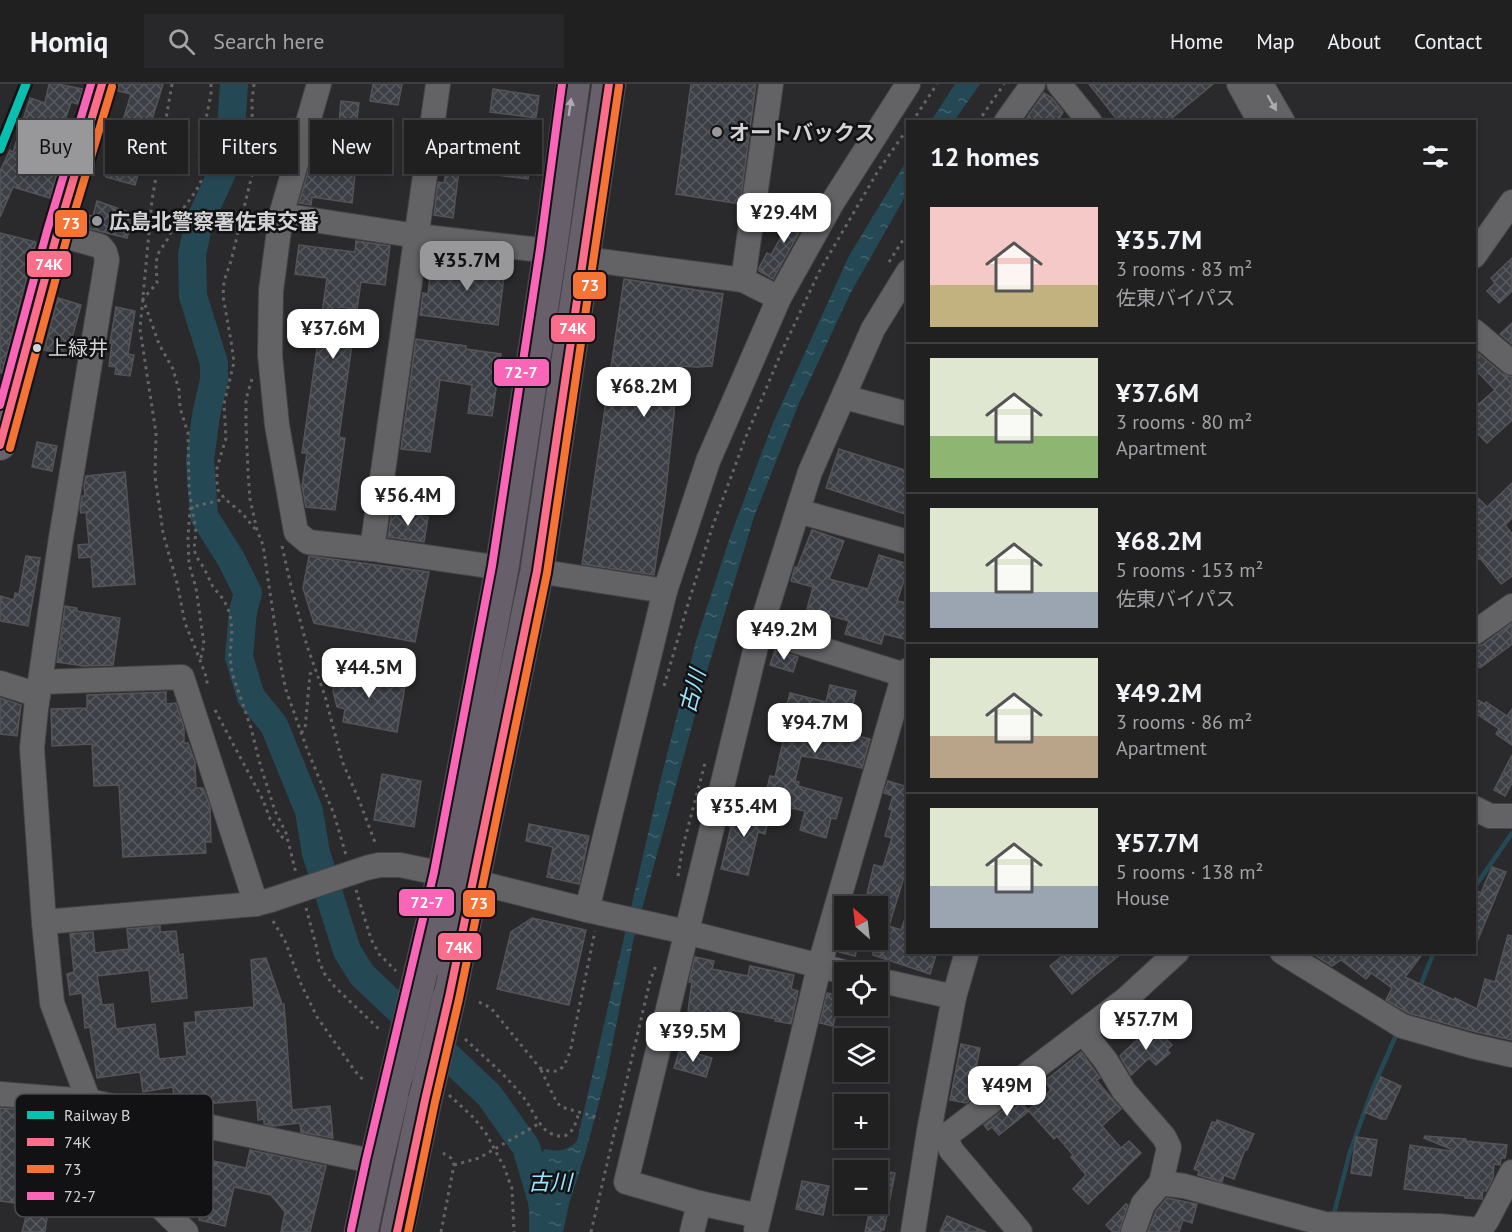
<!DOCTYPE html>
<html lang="en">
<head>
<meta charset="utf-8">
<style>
  body { margin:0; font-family:"PT Sans","Noto Sans JP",sans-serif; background:#28282a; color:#f1f3f6; height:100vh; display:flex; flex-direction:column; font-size:22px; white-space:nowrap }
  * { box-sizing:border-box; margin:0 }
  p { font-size:20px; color:#a2a3a5 }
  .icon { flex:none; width:33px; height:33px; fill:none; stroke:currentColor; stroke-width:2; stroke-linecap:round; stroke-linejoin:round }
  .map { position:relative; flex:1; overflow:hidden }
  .side { position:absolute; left:906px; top:36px; width:570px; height:834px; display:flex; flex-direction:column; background:#202021; border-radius:0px; box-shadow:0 3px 9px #0003,0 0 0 2px #3d3e3f }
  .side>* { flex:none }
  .top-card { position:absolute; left:18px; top:36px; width:570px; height:54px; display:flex; gap:12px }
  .needle { width:39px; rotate:332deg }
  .buttons { position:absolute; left:834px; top:812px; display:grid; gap:12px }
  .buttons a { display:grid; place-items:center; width:54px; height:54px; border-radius:0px; background:#202021; box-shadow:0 3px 9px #0003,0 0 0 2px #3d3e3f; font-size:30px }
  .price { position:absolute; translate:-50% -51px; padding:0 14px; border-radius:12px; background:#fff; color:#222; font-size:20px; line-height:39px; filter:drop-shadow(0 2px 3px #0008) }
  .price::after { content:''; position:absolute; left:50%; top:36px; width:18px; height:14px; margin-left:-9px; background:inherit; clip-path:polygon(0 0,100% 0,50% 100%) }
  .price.active { background:#98989b; color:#111 }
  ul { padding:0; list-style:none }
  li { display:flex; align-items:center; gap:18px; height:150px; padding:0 24px }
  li+li { border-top:2px solid #3d3e3f }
  li span { display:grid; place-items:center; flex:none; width:168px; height:120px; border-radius:0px; color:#555 }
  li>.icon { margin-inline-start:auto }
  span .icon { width:72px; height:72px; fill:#fffc; stroke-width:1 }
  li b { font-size:26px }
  h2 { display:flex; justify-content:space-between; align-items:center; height:72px; padding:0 24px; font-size:26px }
  .chip { padding:0 21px; border-radius:0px; background:#202021; box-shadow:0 3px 9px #0003,0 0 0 2px #3d3e3f; font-size:21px; line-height:54px }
  .chip.active { background:#98989b; color:#111 }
  header { display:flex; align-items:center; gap:36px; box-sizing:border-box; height:84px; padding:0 30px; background:#202021; border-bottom:2px solid #3d3e3f }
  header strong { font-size:28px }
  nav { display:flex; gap:33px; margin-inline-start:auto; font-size:21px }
  .search { width:420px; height:54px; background:#28282a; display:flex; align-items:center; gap:15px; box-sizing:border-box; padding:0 21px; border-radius:0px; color:#a2a3a5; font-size:22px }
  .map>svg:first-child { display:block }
</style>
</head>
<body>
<header>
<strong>Homiq</strong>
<div class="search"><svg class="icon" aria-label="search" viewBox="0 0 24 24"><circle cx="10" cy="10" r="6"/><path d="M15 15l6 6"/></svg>Search here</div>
<nav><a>Home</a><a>Map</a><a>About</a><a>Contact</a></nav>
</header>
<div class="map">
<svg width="1512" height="1148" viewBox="0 0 1512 1148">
  <defs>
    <pattern id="water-ripples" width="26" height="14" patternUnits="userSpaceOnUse" patternTransform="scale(1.5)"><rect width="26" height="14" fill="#244955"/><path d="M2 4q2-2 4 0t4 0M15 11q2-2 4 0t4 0" fill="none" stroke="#43626d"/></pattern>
    <pattern id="building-cross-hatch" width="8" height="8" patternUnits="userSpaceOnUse" patternTransform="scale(1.5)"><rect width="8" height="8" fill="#3c4046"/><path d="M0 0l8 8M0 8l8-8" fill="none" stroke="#575b60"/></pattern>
  </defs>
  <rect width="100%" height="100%" fill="#2a2a2c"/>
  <g fill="url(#water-ripples)">
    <polygon points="955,0 980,0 954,37 931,37"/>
    <path d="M907,76V109L850,210L799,319L754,433L707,587L633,858L606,992L585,1070L569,1120L563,1148H529V1125L523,1090L545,1065C559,1068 567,1067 577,1057L661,694L696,557L730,453L773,339L849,172Z"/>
  </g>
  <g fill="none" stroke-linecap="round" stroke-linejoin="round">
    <g stroke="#244955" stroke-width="4.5">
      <polyline points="1474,804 1512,749"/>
      <polyline points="1419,905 1434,868"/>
      <polyline points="1333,1133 1350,1068 1373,1004 1397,949"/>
    </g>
    <polyline stroke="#244955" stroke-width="28" points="234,0 229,73 199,139 192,170 193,212 214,279 214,296 206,331 200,376 204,432 231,475 248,509 243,527 239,573 251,613 274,641 309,727 316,769 347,867 362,891 489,1011 526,1063 542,1117"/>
  </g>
  <g fill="url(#building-cross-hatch)" stroke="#545456" stroke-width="1.5">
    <polygon points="49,0 58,0 83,5 78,20 71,18 53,73 61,76 50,114 13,103 0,133 0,87 10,66 13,68 30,14 45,19"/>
    <polygon points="119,0 163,0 150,42 152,42 135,101 106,93 131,10 118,7"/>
    <polygon points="373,0 402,0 398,21 370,17"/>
    <polygon points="691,0 756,0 740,120 676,110"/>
    <polygon points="1089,0 1213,0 1167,38 1119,38"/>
    <polygon points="493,5 539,12 536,34 490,28"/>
    <polygon points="1044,9 1052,14 1063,28 1057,38 1024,38"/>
    <polygon points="341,17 359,19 354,61 337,59"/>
    <polygon points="480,52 533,59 528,95 459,86 453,134 434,131 438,98 444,99 448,74 442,73 444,58 478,62"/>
    <polygon points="309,84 334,86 334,87 355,90 352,119 312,113 311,121 299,119"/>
    <polygon points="97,117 134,130 127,154 83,143 87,131 93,132"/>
    <polygon points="798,122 810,129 773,195 759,187 759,184 767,169 771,171"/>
    <polygon points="0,149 36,158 2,289 0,289"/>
    <polygon points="356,157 390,162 385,201 361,198 357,225 339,223 337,244 354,246 339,353 345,354 335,426 306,423 302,402 307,369 302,369 327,194 295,190 299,161 355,168"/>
    <polygon points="470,172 506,176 498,241 420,231 423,209 428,210 431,183 468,187"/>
    <polygon points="1512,174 1512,207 1499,219 1487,207 1495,199 1491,194"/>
    <polygon points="624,195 723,210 712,282 697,283 679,282 665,415 654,491 582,480"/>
    <polygon points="58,214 81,221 67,272 44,266"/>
    <polygon points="116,223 135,227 128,270 134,271 130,292 115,290 116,283 109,282 112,259 110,259"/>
    <polygon points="1512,239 1512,260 1500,250"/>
    <polygon points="416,255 466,262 466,265 501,270 492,332 468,329 472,301 440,296 430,368 401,365"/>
    <polygon points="1474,266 1503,290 1512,293 1512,336 1487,359 1474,346 1474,324 1495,306 1474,284"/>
    <polygon points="37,358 57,362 52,387 32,383"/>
    <polygon points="839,365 908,387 908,431 826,404"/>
    <polygon points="125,388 135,500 93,503 91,473 79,474 78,461 89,460 86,428 81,429 80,425 82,412 85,412 84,402 86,392"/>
    <polygon points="1512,399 1512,434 1505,441 1512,450 1512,492 1501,500 1480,474 1474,479 1474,410 1487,423"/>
    <polygon points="392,427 428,433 424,458 388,453"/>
    <polygon points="812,446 844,457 829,495 868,505 879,471 908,480 908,485 897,517 908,519 908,556 884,550 881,560 845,550 849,537 807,525 813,503 791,497 795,483 797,484"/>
    <polygon points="26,472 40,474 28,542 0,537 0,512 14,516 15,509 19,510"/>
    <polygon points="309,472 429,488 415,558 314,539 303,504"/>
    <polygon points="65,522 77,524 76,527 120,534 113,581 84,582 57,578"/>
    <polygon points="1512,539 1512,560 1480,584 1474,577 1474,563 1482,561"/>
    <polygon points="775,566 798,573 793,588 770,581"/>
    <polygon points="337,585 406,597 397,648 343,638 345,625 337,623 333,607"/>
    <polygon points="830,601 856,607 846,649 870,655 862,684 828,676 801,672 795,697 799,698 798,702 842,714 836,735 831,734 826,754 800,746 805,727 764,718 770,692 775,693 783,658 778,657 790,609 826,618"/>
    <polygon points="166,608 166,620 176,619 184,644 184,659 188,659 195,678 196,704 203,704 210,723 211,758 205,758 206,769 123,773 119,701 94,702 92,660 52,662 51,625 87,624 87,611"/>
    <polygon points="0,614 21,621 17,652 0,650"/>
    <polygon points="1474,614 1485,620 1486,618 1507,632 1512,625 1512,661 1496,650 1499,645 1474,628"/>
    <polygon points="1512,671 1512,699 1505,712 1494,706"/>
    <polygon points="382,690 421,697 414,743 374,736"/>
    <polygon points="888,697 908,703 908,780 889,842 901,846 905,835 908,835 908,868 937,868 930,890 873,871 873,868 878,868 878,822 864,822 874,781 883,783 892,754 885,752 892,726 889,725 893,712 884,709"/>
    <polygon points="734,720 770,728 765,750 758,748 748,791 721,785 731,743 729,742"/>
    <polygon points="529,740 589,752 579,800 547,793 553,763 526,757"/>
    <polygon points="1492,783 1506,788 1474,865 1474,806 1481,809"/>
    <polygon points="532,834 586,846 569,921 497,905 511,848"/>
    <polygon points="160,842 160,848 176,847 179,871 183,870 187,914 152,918 149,886 97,892 102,921 113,920 116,945 155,940 159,975 187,972 184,939 196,938 195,928 254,923 251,876 266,874 282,920 284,920 292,1026 330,1022 333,1054 301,1048 300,1039 273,1042 264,1040 264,1035 258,1036 257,1016 203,1020 202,1011 174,1013 173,1003 143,1008 140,988 97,994 90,943 85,944 82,909 70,911 67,890 74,888 70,850 93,848 95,869 129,865 127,845"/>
    <polygon points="1508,851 1512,852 1512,956 1476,948 1408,929 1386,916 1392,904 1371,889 1366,895 1341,876 1332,882 1310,868 1424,868 1405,893 1454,916 1455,914 1477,925 1485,895 1495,898"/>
    <polygon points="842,855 860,855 855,872 839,868"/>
    <polygon points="1067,868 1123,868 1072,910 1050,882"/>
    <polygon points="695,873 714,877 712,885 748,892 750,882 794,891 791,905 798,907 791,940 775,937 776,935 732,926 730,935 688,927 692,898 689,898"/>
    <polygon points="827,909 840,911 833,942 820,939"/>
    <polygon points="1157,945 1172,961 1167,966 1170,969 1156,981 1149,974 1131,991 1120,972 1139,954 1141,957 1145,953 1146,954"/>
    <polygon points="961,960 980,964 969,1017 966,1019 950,1016"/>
    <polygon points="680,965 712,974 706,993 674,984"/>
    <polygon points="1081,968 1100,994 1096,996 1121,1025 1102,1042 1121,1064 1129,1057 1141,1069 1088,1120 1073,1105 1086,1091 1071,1073 1073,1071 1057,1052 1054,1055 1028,1026 1051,1006 1045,997"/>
    <polygon points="1381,993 1401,1002 1386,1035 1381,1035 1365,1028"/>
    <polygon points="1018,1015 1029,1027 999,1051 992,1043 988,1046 984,1041"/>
    <polygon points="0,1024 75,1030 73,1040 78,1040 73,1079 55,1075 45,1148 22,1148 29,1121 0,1117"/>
    <polygon points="1217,1036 1254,1050 1247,1066 1245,1066 1234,1095 1224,1091 1222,1098 1198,1091 1199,1087 1194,1085 1212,1038 1216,1039"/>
    <polygon points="1425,1052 1466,1055 1466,1057 1507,1061 1505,1074 1501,1074 1500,1081 1494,1080 1493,1094 1486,1107 1483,1106 1482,1115 1465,1114 1465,1112 1404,1105 1410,1061 1450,1067 1451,1065 1424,1054"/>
    <polygon points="1356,1053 1377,1056 1371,1092 1351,1089"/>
    <polygon points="250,1066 326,1082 310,1148 281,1148 285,1128 271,1111 234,1103 225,1142 199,1136 213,1077 246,1084"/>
    <polygon points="878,1086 895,1089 884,1146 881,1146 881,1148 865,1148 871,1119 878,1119"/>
    <polygon points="802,1097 829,1102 823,1131 796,1125"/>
    <polygon points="1167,1114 1197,1120 1192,1139 1183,1136 1179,1148 1148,1148 1156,1127"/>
    <polygon points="1126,1120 1128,1121 1119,1148 1113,1148 1106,1141"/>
    <polygon points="947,1132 986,1148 940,1148"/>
  </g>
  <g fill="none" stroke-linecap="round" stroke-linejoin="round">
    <defs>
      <g id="minor">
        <polyline points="319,0 281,131 271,207 270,271 277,341 296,448 308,458 372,465 502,484"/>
        <polyline points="1059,0 1090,38"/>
        <polyline points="1239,0 1260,38"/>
        <polyline points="1261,0 1283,38"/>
        <polyline points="1006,38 1033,0"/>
        <polyline points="281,131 417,152 550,167"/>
        <polyline points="57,150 100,162 105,168 107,176 60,460 36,625 32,664 44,838 52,919 110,1074 186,1148"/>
        <polyline points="1474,172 1512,118"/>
        <polyline points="585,175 743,196 779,214"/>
        <polyline points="743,196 771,0"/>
        <polyline points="1474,247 1512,279"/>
        <polyline points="844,313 908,330"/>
        <polyline points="798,427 908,458"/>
        <polyline points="372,465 438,0"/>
        <polyline points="537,487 665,507"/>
        <polyline points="760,546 908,592"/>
        <polyline points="1474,549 1512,522"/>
        <polyline points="40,598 182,593 256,820"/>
        <polyline points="0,599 38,611"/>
        <polyline points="1474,724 1490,732 1512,732"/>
        <polyline points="379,781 400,781 444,790 587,826 686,848 844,888"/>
        <polyline points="587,826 665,507 708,377 779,214 832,119 908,0"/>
        <polyline points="44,838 256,820 271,816"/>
        <polyline points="1282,868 1402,942 1472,962 1512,971"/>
        <polyline points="878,896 954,913"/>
        <polyline points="1083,948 1106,977 1124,1007 1164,1053 1169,1063 1161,1099"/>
        <polyline points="0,1010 88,1017 376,1078"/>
        <polyline points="932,1047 946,1052 951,1066 1020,1148"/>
        <polyline points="946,1052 1126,915 1177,868"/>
        <polyline points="759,1132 699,1119 626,1098 760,546 810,388 873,245 908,188"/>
        <polyline points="756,1146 819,883 904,590 908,586"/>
        <polyline points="692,1148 699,1119"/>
        <polyline points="913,1148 929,1047 954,913 967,868"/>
        <polyline points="1133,1148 1143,1120 1161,1099 1184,1102 1325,1140 1439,1142 1480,1146"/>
        <polyline points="1479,1148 1487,1136 1512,1088"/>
      </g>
      <polyline id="major" points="0,361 57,150 102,0"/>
      <g id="highway">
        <polyline points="421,887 444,790 502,484 550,167 573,0"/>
        <polyline points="449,913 537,487 609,0"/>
        <polyline points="361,1148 376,1078 397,990"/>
        <polyline points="397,1148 425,1016"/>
      </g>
    </defs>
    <use href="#minor" stroke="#454547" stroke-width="26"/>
    <use href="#major" stroke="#454547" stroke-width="32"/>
    <use href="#highway" stroke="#454547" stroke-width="35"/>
    <g stroke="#656567" stroke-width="3" stroke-dasharray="3 4.5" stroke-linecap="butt">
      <polyline points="172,0 152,116 140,245 156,349 155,392 163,449 177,499 185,539 200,576 207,595 207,602"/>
      <polyline points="211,0 211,10 199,70 201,97 196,107 180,129 167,156 159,168 156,178 157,199 143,215 159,260 173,285 179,306 180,324 188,349 189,405 196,448 194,465 196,472 204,484 213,503 224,516 230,530 232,546 230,572 232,589 251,644 260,680 275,727 286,749 296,789"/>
      <polyline points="254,0 252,17 253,87 231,177 224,197 223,212 231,257 234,278 224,320 226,354 217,384 217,398 218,406 225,415 242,429 255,445"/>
      <polyline points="912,38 937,0"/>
      <polyline points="978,38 1004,0"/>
      <polyline points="889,178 908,148"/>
      <polyline points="252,295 246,315 246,341 248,389 250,415 257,446 263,461 281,583 286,606 307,665 334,730 346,771"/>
      <polyline points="282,462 291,502 307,562 325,612 342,677 359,716 376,761"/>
      <polyline points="201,574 204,560 196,504 189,480 188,454 190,425 192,423 225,415"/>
      <polyline points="664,602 688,520 712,444 745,355 781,269 819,188 878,87 908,44"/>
      <polyline points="215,626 263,716 270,735 282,753 287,755"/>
      <polyline points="301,649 305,645 310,590 315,585"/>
      <polyline points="678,792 682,766 705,679"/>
      <polyline points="356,806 371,855 379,870 396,887"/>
      <polyline points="306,824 316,861 319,877 324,889 335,903 381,947"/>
      <polyline points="273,837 285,857 301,900 317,933 355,987 365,998"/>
      <path d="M479,918L491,924L540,984C560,992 563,985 570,968L595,847"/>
      <path d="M465,955C485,974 507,992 524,1014C532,1024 539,1045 552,1050C571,1058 575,1042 579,1028"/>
      <polyline points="541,986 556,1017 561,1023 600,1034"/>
      <polyline points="449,1011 474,1034 487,1051 504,1083 512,1105 514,1148"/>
      <polyline points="454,1081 479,1074 540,1039"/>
      <polyline points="441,1148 454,1081 451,1074 443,1069"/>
      <polyline points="591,1148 650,897 657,879"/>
    </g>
    <use href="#minor" stroke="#636365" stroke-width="24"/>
    <use href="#major" stroke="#69646b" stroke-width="30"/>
    <use href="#highway" stroke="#67606b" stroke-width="33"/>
    <defs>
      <polyline id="minor-bridge" points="271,816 366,784 379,781"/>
      <g id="highway-bridge">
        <polyline points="397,990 421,887"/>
        <polyline points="425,1016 449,913"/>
      </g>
    </defs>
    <use href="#minor-bridge" stroke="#454547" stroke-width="26" stroke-linecap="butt"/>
    <use href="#highway-bridge" stroke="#454547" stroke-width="35" stroke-linecap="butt"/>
    <use href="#minor-bridge" stroke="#636365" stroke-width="24"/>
    <use href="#highway-bridge" stroke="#67606b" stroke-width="33"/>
    <defs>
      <g id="bus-1">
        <polyline points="0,361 57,150 102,0"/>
        <polyline points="397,1148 425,1016 449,913 537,487 609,0"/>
      </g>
      <g id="bus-2">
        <polyline points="10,364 67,153 112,3"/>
        <polyline points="408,1148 435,1018 459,915 547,489 619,2"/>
      </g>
      <g id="bus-3">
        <polyline points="0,321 47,147 91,0"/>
        <polyline points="351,1146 366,1076 434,788 492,482 540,165 562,0"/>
      </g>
    </defs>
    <use href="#bus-1" stroke="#121214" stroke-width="12"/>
    <use href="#bus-2" stroke="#121214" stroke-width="12"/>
    <use href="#bus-3" stroke="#121214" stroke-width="12"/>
    <use href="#bus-1" stroke="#fb6d88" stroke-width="8"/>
    <use href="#bus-2" stroke="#f57335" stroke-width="8"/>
    <use href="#bus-3" stroke="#fa66b7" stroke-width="8"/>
    <defs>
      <polyline id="rail-1" points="0,65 26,0"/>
    </defs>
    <use href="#rail-1" stroke="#121214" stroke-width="14"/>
    <use href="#rail-1" stroke="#09c0b0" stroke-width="9"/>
  </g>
  <defs><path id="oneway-solid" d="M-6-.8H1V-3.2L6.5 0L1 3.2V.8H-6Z" transform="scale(1.5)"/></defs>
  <use fill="#acacaf" href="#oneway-solid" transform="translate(1272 19) rotate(60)"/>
  <use fill="#aeabb1" href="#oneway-solid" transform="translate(570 23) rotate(-82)"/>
  <g fill="#98989b" stroke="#121214" stroke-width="2">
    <circle cx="717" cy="48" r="6"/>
    <circle cx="97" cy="137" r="6"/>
  </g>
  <circle fill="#d4d4d7" stroke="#121214" stroke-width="2" cx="37" cy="264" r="5"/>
  <g text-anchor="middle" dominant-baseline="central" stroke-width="5" stroke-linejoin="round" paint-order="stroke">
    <g font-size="20" fill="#d4d4d7" stroke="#121214" text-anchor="start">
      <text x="48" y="264">上緑井</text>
    </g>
    <g font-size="21" font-weight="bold" fill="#d4d4d7" stroke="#121214" text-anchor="start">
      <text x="729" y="48">オートバックス</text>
      <text x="109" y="137">広島北警察署佐東交番</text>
    </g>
    <g font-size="22" font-style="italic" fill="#9be5fe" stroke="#121214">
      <text transform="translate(692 607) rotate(-75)">古川</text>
      <text x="550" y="1098">古川</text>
    </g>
  </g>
  <rect x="15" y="1010" width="198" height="123" rx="9" fill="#121214" stroke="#4c4c4e" stroke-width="1.5"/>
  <rect x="27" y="1027" width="27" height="8" fill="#09c0b0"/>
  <rect x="27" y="1054" width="27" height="8" fill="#fb6d88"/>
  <rect x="27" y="1081" width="27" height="8" fill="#f57335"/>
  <rect x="27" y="1108" width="27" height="8" fill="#fa66b7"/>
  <g font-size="16" fill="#d4d4d7">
    <text x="64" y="1037">Railway B</text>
    <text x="64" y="1064">74K</text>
    <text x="64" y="1091">73</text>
    <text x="64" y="1118">72-7</text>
  </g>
  <g stroke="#121214" stroke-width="2">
    <rect x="54" y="125" width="34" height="29" rx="6" fill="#f57335"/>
    <rect x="26" y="166" width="46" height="28" rx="6" fill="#fb6d88"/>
    <rect x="572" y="187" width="35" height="29" rx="6" fill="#f57335"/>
    <rect x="550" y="230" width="46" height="29" rx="6" fill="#fb6d88"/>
    <rect x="493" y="274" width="57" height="29" rx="6" fill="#fa66b7"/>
    <rect x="398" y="804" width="57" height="29" rx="6" fill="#fa66b7"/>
    <rect x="462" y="805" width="34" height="29" rx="6" fill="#f57335"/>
    <rect x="437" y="848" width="45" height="29" rx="6" fill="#fb6d88"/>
  </g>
  <g font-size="16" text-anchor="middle" font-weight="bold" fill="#fff">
    <text x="71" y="145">73</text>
    <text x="49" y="186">74K</text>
    <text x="590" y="207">73</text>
    <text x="573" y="250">74K</text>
    <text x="521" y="294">72-7</text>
    <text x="427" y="824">72-7</text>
    <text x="479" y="825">73</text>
    <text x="459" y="869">74K</text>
  </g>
</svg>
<div class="buttons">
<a><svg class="needle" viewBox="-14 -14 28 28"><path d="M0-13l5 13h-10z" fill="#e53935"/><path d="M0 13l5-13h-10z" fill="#a2a3a5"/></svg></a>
<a><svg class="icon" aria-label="locate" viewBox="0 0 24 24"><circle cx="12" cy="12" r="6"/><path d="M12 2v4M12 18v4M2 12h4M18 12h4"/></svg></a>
<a><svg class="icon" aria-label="layers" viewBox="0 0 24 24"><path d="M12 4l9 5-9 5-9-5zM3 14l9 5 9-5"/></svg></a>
<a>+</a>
<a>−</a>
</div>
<b class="price" style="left:784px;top:160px">¥29.4M</b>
<b class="price active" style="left:467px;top:208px">¥35.7M</b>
<b class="price" style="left:333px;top:276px">¥37.6M</b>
<b class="price" style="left:644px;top:334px">¥68.2M</b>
<b class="price" style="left:408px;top:443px">¥56.4M</b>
<b class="price" style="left:784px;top:577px">¥49.2M</b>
<b class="price" style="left:369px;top:615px">¥44.5M</b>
<b class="price" style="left:815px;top:670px">¥94.7M</b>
<b class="price" style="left:744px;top:754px">¥35.4M</b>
<b class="price" style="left:1146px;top:967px">¥57.7M</b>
<b class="price" style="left:693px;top:979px">¥39.5M</b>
<b class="price" style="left:1007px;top:1033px">¥49M</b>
<div class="top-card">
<a class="chip active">Buy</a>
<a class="chip">Rent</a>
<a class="chip">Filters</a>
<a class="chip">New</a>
<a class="chip">Apartment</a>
</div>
<section class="side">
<h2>12 homes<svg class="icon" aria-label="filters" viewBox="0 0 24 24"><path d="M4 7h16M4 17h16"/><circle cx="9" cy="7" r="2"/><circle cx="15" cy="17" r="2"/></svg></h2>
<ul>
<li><span style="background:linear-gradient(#f6c9c9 65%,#c2b280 0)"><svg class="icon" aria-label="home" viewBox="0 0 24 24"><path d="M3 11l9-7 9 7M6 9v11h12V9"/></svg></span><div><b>¥35.7M</b><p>3 rooms · 83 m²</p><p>佐東バイパス</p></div></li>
<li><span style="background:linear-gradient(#dfe7d0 65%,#8fb573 0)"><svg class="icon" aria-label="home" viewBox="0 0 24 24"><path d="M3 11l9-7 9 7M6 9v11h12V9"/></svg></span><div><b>¥37.6M</b><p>3 rooms · 80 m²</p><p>Apartment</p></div></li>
<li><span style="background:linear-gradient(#dfe7d0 70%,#9aa5b1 0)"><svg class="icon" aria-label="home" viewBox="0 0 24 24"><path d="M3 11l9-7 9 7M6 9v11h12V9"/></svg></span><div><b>¥68.2M</b><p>5 rooms · 153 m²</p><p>佐東バイパス</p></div></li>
<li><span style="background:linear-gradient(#dfe7d0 65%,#b9a48a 0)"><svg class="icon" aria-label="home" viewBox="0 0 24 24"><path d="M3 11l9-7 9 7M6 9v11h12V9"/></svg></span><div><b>¥49.2M</b><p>3 rooms · 86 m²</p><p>Apartment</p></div></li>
<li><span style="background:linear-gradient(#dfe7d0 65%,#9aa5b1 0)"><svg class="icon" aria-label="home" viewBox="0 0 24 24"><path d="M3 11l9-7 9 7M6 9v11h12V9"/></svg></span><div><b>¥57.7M</b><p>5 rooms · 138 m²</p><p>House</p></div></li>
</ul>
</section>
</div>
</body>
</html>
